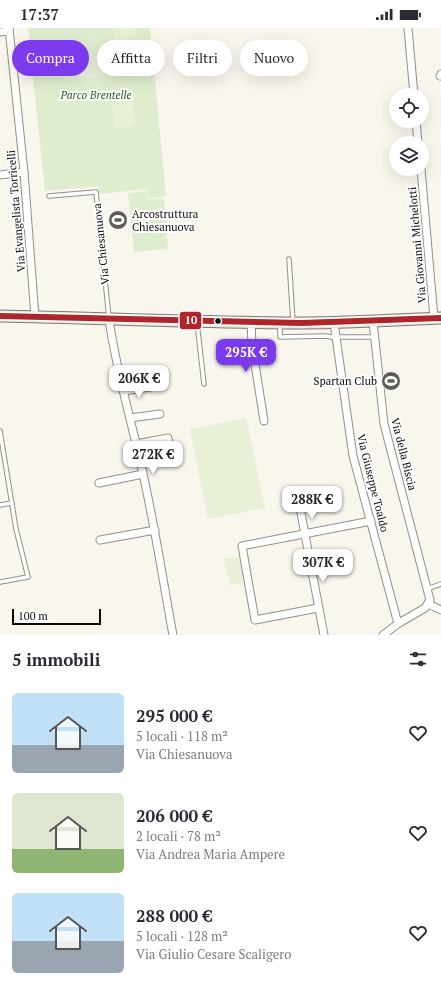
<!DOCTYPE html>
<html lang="it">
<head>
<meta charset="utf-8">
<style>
  body { margin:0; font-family:"PT Serif",serif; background:#f7f7f7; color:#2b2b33; height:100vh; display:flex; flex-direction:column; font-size:15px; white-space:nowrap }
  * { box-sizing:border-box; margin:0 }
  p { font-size:13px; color:#7c7c81 }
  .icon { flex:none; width:22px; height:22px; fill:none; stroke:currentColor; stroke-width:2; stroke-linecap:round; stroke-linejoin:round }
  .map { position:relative; height:607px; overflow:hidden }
  .sheet { display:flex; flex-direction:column; background:#fff; flex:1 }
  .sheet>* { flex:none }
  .top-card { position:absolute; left:12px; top:12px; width:417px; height:36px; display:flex; gap:8px }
  .buttons { position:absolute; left:389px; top:60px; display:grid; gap:8px }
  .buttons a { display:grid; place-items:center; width:40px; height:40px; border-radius:50%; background:#fff; box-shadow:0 4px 16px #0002; font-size:20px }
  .scale { position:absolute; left:12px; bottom:10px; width:89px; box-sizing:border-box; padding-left:4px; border:2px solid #090909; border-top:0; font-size:11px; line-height:14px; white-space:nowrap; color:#090909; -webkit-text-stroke:3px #fff; paint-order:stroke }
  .price { position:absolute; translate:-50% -34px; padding:0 9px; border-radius:8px; background:#fff; color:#222; font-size:13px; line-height:26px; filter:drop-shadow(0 1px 2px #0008) }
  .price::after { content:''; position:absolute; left:50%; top:24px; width:12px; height:9px; margin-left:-6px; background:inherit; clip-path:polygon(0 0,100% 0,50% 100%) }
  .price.on { background:#7c3aed; color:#fff }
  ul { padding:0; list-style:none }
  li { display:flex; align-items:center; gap:12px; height:100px; padding:0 12px }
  li span { display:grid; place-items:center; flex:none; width:112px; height:80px; border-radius:6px; color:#555 }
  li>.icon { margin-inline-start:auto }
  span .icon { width:48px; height:48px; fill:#fffc; stroke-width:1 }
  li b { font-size:17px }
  h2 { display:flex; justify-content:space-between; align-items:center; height:48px; padding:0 12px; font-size:17px }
  .tag { padding:0 14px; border-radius:18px; background:#fff; box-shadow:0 4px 16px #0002; font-size:14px; line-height:36px }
  .tag.on { background:#7c3aed; color:#fff }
  .status { display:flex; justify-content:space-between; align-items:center; height:28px; padding:0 20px; background:#fff; direction:ltr }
  .status svg { height:11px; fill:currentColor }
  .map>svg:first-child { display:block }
</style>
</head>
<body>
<div class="status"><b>17:37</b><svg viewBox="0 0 49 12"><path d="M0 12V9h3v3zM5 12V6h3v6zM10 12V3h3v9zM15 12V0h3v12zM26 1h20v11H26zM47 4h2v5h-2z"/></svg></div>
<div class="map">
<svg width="441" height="607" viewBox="0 0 441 607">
  <rect width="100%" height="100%" fill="#f8f6ed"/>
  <g fill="#dfecce">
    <polygon points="28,0 150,0 166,168 149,171 147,161 99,166 98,158 45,163"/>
    <polygon points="147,163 148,172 164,170 168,221 134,224 128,165"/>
  </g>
  <g fill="#e9f0d8">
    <polygon points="113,0 135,0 137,20 115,22"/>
    <polygon points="102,27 104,49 65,52 62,30"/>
    <polygon points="132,61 135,98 114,100 111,63"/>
    <polygon points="246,390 265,480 208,491 190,401"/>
    <polygon points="240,528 245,554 230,557 224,531"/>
  </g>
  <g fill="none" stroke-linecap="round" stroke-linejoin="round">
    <defs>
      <g id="service">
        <polyline points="49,168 96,164 109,290"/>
        <polyline points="289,231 293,294"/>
        <polyline points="197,295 204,356"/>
        <polyline points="280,297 280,309 326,308 331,309 374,309"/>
        <polyline points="0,403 16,501 28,549 0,554"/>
        <polyline points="0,477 12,475"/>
        <polyline points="427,561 441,556"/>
      </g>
      <g id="minor">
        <polyline points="9,0 24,144 35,289"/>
        <polyline points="408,0 414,67"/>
        <polyline points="0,4 9,3"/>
        <polyline points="440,48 441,46"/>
        <polyline points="416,93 418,115"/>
        <polyline points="421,141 434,290"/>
        <polyline points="0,147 24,144"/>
        <path d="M109,291C116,343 132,394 143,446C155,499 163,553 173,607"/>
        <polyline points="251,294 252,317 264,393"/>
        <polyline points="373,294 384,396 430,572 425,580 399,595 383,607"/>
        <polyline points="334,295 353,428 397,592 399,595"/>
        <polyline points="124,363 150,359"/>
        <polyline points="130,390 160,386"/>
        <polyline points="136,416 168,410 173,433"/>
        <polyline points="99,455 143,446"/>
        <polyline points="300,480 324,607"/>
        <polyline points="100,512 155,502"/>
        <polyline points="428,576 441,582"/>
        <polyline points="318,580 255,592 242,518 371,493"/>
      </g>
      <path id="primary" d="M0,288C101,290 201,295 302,295C349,295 395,292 441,290"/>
    </defs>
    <use href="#service" stroke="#91908c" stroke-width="5.5"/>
    <use href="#minor" stroke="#91908c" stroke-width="9"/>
    <use href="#primary" stroke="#7e7d79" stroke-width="13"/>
    <use href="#service" stroke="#fefefc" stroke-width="3.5"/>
    <use href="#minor" stroke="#fefefc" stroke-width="7"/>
    <use href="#primary" stroke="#eae6d8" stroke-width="11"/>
    <defs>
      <polyline id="bus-1" points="0,288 302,295 441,290"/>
    </defs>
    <use href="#bus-1" stroke="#fff" stroke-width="9"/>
    <use href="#bus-1" stroke="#ae262b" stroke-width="6"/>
  </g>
  <defs>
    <symbol id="stadium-disc" viewBox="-11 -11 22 22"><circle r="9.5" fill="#5d5c59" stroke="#fff"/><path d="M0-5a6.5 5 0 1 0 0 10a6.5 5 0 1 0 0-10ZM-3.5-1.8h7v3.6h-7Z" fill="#fff"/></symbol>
  </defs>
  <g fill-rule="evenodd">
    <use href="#stadium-disc" x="107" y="181" width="22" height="22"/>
    <use href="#stadium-disc" x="380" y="342" width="22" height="22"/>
  </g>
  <circle fill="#090909" stroke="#fff" stroke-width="1.5" cx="218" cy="293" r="3.5"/>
  <g text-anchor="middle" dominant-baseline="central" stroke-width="4" stroke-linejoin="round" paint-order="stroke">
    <g font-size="11" font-style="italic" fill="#295a21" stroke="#fff">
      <text x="96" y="67">Parco Brentelle</text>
    </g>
    <g font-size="11" fill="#090909" stroke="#fff">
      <text transform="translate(16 183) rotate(-95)">Via Evangelista Torricelli</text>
      <text transform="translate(101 216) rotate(-96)">Via Chiesanuova</text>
      <text transform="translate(417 217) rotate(-95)">Via Giovanni Michelotti</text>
      <text transform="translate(404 426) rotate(76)">Via della Biscia</text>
      <text transform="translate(373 455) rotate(76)">Via Giuseppe Toaldo</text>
    </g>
    <g font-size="11" fill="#090909" stroke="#fff" text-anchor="start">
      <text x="132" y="186">Arcostruttura<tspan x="132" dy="13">Chiesanuova</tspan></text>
      <text x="377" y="353" text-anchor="end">Spartan Club</text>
    </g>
  </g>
  <rect stroke="#fff" stroke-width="1.5" x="179" y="283" width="23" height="19" rx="4" fill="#ae262b"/>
  <g font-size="11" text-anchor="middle" font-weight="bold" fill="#fff">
    <text x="191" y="296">10</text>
  </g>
</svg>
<div class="buttons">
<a><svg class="icon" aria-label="locate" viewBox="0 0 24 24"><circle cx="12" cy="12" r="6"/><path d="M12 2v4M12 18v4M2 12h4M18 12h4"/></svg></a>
<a><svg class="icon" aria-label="layers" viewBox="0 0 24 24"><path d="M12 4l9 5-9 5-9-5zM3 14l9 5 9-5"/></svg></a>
</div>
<div class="scale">100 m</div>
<b class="price on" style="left:246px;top:345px">295K €</b>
<b class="price" style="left:139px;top:371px">206K €</b>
<b class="price" style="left:153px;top:447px">272K €</b>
<b class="price" style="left:312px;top:492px">288K €</b>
<b class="price" style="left:323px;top:555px">307K €</b>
<div class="top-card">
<a class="tag on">Compra</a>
<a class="tag">Affitta</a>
<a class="tag">Filtri</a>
<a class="tag">Nuovo</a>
</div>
</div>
<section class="sheet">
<h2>5 immobili<svg class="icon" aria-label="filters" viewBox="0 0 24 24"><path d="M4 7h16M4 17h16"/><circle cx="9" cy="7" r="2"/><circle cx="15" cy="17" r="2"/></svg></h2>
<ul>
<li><span style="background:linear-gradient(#bfe0f5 65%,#9aa5b1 0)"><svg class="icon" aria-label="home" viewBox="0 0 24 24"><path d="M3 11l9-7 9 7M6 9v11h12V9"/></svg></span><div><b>295 000 €</b><p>5 locali · 118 m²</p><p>Via Chiesanuova</p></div><svg class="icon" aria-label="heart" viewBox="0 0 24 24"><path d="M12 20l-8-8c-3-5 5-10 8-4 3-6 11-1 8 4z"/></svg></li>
<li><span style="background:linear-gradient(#dfe7d0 70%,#8fb573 0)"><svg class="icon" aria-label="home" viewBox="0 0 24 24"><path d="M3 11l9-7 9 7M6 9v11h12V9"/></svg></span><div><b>206 000 €</b><p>2 locali · 78 m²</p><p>Via Andrea Maria Ampere</p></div><svg class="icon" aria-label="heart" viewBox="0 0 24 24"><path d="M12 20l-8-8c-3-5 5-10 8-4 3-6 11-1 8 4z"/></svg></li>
<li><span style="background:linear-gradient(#bfe0f5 60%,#9aa5b1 0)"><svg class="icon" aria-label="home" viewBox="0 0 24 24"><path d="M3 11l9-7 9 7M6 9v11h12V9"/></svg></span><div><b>288 000 €</b><p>5 locali · 128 m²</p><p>Via Giulio Cesare Scaligero</p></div><svg class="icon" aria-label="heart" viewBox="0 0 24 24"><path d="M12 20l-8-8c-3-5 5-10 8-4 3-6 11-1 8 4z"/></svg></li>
</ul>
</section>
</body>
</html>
